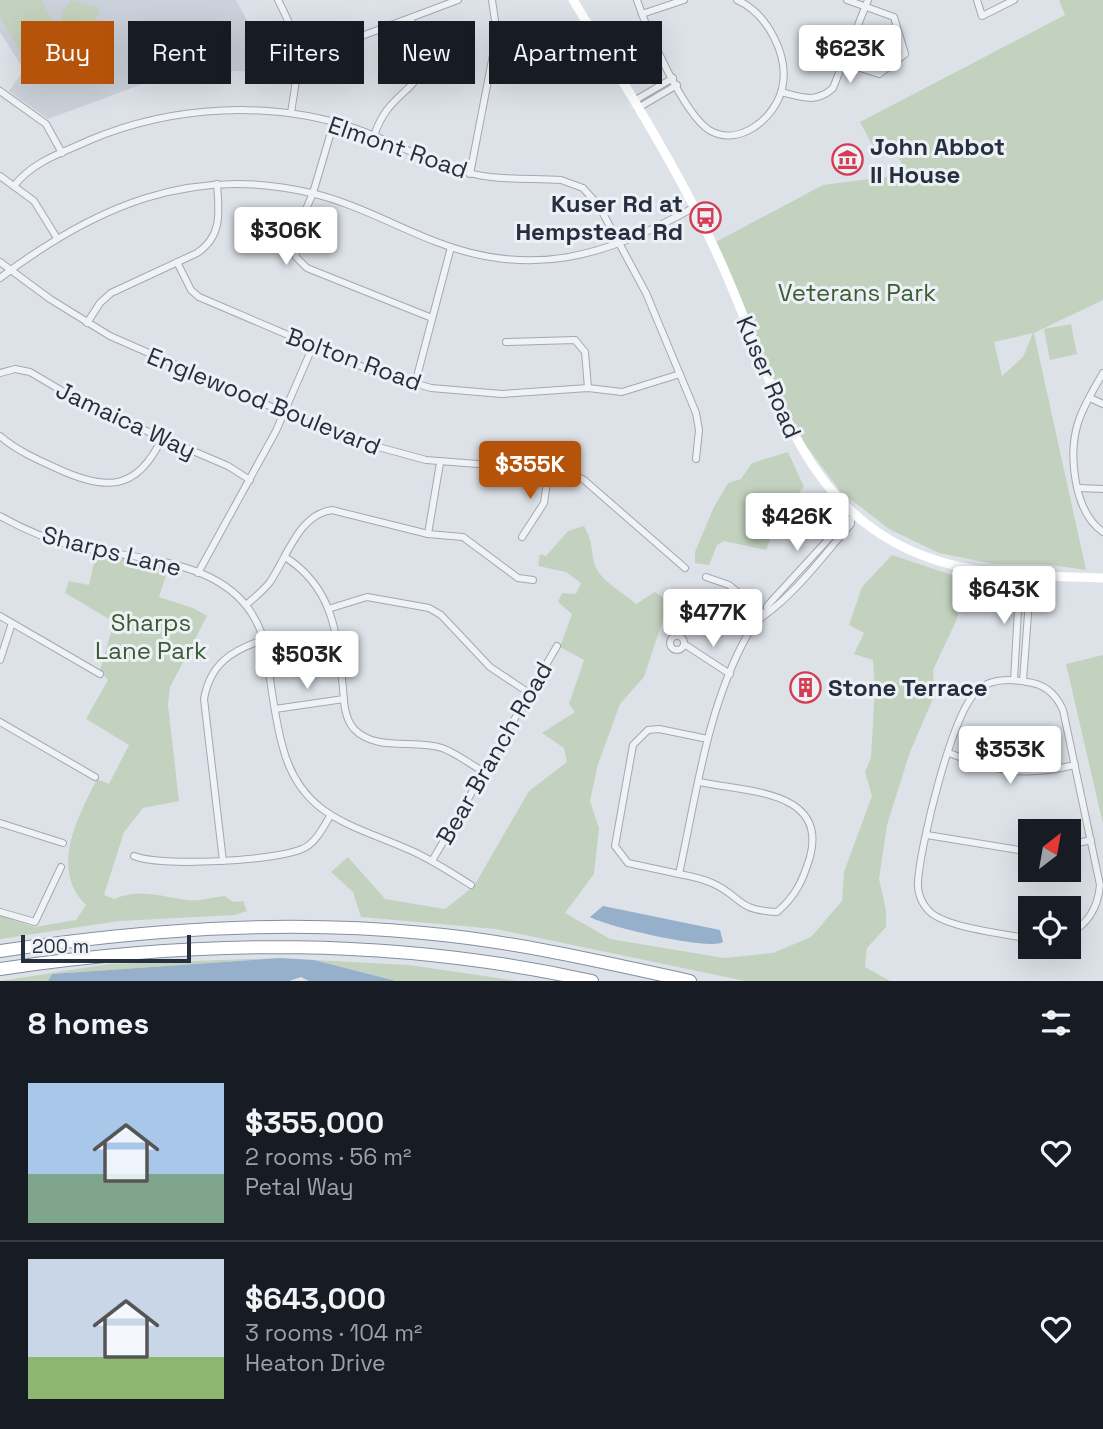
<!DOCTYPE html>
<html lang="en">
<head>
<meta charset="utf-8">
<style>
  body { margin:0; font-family:"Space Grotesk",sans-serif; background:#20242c; color:#f1f3f6; height:100vh; display:flex; flex-direction:column; font-size:26px; white-space:nowrap }
  * { box-sizing:border-box; margin:0 }
  p { font-size:23px; color:#9ea1a6 }
  .icon { flex:none; width:38px; height:38px; fill:none; stroke:currentColor; stroke-width:2; stroke-linecap:round; stroke-linejoin:round }
  .map { position:relative; height:981px; overflow:hidden }
  .sheet { display:flex; flex-direction:column; background:#171b24; flex:1 }
  .sheet>* { flex:none }
  .banner { position:absolute; left:21px; top:21px; width:700px; height:63px; display:flex; gap:14px }
  .needle { width:46px; rotate:31deg }
  .controls { position:absolute; left:1018px; top:819px; display:grid; gap:14px }
  .controls a { display:grid; place-items:center; width:63px; height:63px; border-radius:0px; background:#171b24; box-shadow:0 7px 28px #0002; font-size:35px }
  .scale { position:absolute; left:21px; bottom:18px; width:170px; box-sizing:border-box; padding-left:7px; border:4px solid #262f40; border-top:0; font-size:19px; line-height:24px; white-space:nowrap; color:#262f40; -webkit-text-stroke:5px #edf1f6; paint-order:stroke }
  .price { position:absolute; translate:-50% -60px; padding:0 16px; border-radius:7px; background:#fff; color:#222; font-size:23px; line-height:46px; filter:drop-shadow(0 2px 4px #0008) }
  .price::after { content:''; position:absolute; left:50%; top:42px; width:21px; height:16px; margin-left:-10px; background:inherit; clip-path:polygon(0 0,100% 0,50% 100%) }
  .price.on { background:#b45309; color:#fff }
  ul { padding:0; list-style:none }
  li { display:flex; align-items:center; gap:21px; height:175px; padding:0 28px }
  li+li { border-top:2px solid #363941 }
  li span { display:grid; place-items:center; flex:none; width:196px; height:140px; border-radius:0px; color:#555 }
  li>.icon { margin-inline-start:auto }
  span .icon { width:84px; height:84px; fill:#fffc; stroke-width:1 }
  li b { font-size:30px }
  h2 { display:flex; justify-content:space-between; align-items:center; height:84px; padding:0 28px; font-size:30px }
  .tag { padding:0 24px; border-radius:0px; background:#171b24; box-shadow:0 7px 28px #0002; font-size:24px; line-height:63px }
  .tag.on { background:#b45309; color:#fff }
  .map>svg:first-child { display:block }
</style>
</head>
<body>
<div class="map">
<svg width="1103" height="981" viewBox="0 0 1103 981">
  <rect width="100%" height="100%" fill="#dde2e8"/>
  <polygon fill="#cbd1da" points="0,0 236,0 263,50 260,72 204,70 148,82 48,119 9,91 24,70 0,32"/>
  <g fill="#c3d2be" fill-rule="evenodd">
    <polygon points="0,0 41,0 59,33 21,54 0,16"/>
    <polygon points="72,0 97,7 99,11 91,33 73,38 61,28 62,11"/>
    <path d="M1059,0H1103V300L1034,333L1086,570L1044,564H994L939,553L889,529L840,491L799,436L712,244L823,185L908,174L887,138L873,146L860,122L1065,15ZM1033,333L1023,357L1002,376L994,342Z"/>
    <polygon points="1071,324 1077,354 1050,360 1044,329"/>
    <polygon points="788,452 804,487 779,516 766,550 724,541 717,545 709,565 695,563 695,552 714,507 728,483 741,479 752,463"/>
    <path d="M584,526C594,544 590,548 595,565C599,580 625,594 636,604L655,592L669,601L644,677L620,704L598,764L590,801L599,828L594,874L565,913L610,939L724,958L773,953L811,937L842,901L844,872L872,796L865,772L871,758L875,687L873,660L854,654L864,633L849,625L862,587L892,555L964,579L957,619L933,670L935,694L910,752L887,825L879,879L886,910V927L867,948L865,967L890,981H745L496,929L361,917L353,892L331,872L348,857L385,899L445,909L474,886L529,791L567,762L564,748L542,733L575,712L569,704L584,660L560,647L572,614L558,602L562,593L576,594L581,583L566,572L538,566L540,554L546,556L568,531Z"/>
    <path d="M96,554L169,566L159,597L193,608L207,616L170,687L168,705L179,801L143,808L124,832L104,895L114,899C139,888 160,896 186,900C198,902 213,897 225,896L233,902L243,901L247,911L235,915L119,921L0,939V916L35,927L76,920L86,905C49,869 78,817 97,779L109,784L129,745L86,719L108,680L100,670L114,622L65,593L69,581L89,585Z"/>
    <polygon points="1103,655 1103,824 1066,664"/>
    <polygon points="280,958 52,974 48,981 0,981 109,964"/>
    <polygon points="314,960 409,965 518,981 396,981"/>
  </g>
  <g fill="#96afca">
    <path d="M603,906L720,930L723,942C709,951 605,926 590,917Z"/>
    <polygon points="280,958 314,960 396,981 309,981 301,977 289,981 48,981 52,974"/>
  </g>
  <g fill="none" stroke-linecap="round" stroke-linejoin="round">
    <defs>
      <g id="street">
        <path d="M278,0C305,52 299,58 291,113"/>
        <path d="M637,0C647,30 683,113 709,130C739,148 775,118 782,89C790,56 767,13 737,0"/>
        <polyline points="977,0 982,16 1014,0"/>
        <polyline points="642,14 684,0"/>
        <polyline points="299,48 351,40 458,0"/>
        <polyline points="845,63 879,74 905,54 894,17 847,0"/>
        <polyline points="0,91 46,124 62,153"/>
        <path d="M781,92C801,97 816,104 833,88L868,0"/>
        <polyline points="634,101 673,78"/>
        <polyline points="638,108 677,85"/>
        <polyline points="334,122 313,193 293,239 296,257 307,268 432,318"/>
        <path d="M374,136C393,76 443,99 410,18"/>
        <polyline points="470,174 497,34 492,0"/>
        <polyline points="0,176 34,201 57,238"/>
        <path d="M14,186C33,161 62,153 90,140C173,105 272,100 357,129C393,142 428,162 466,172C496,181 530,178 561,180L583,188L599,206L646,293L696,413L699,430L696,459"/>
        <polyline points="0,262 50,299 110,336 338,436 426,460 568,471 584,480 685,568"/>
        <polyline points="177,262 191,290 199,297 370,370 431,388 502,394 588,388 622,392 680,374"/>
        <path d="M0,278C94,207 191,164 311,193C354,203 393,225 434,241C532,280 606,256 693,208"/>
        <path d="M87,323L100,303L111,293L197,253C223,236 219,211 217,184"/>
        <polyline points="506,342 575,340 585,352 588,388"/>
        <polyline points="0,373 15,369 30,372 86,405 228,466 250,480"/>
        <path d="M1103,373C1094,389 1083,406 1078,423C1068,455 1074,512 1103,532"/>
        <polyline points="415,384 451,247"/>
        <polyline points="1090,398 1103,404"/>
        <path d="M0,436C16,450 36,459 56,468C105,491 137,492 162,438"/>
        <polyline points="1079,488 1103,489"/>
        <path d="M0,516C23,529 48,540 75,546C139,561 233,557 261,632C271,670 272,710 283,748C301,815 349,824 405,848C428,857 450,872 471,885"/>
        <polyline points="428,534 440,463"/>
        <polyline points="522,537 544,503 549,468"/>
        <path d="M285,557C334,588 337,635 343,688C344,702 344,717 354,729C376,752 414,739 442,748C456,753 470,764 484,772"/>
        <polyline points="198,573 276,431 313,346"/>
        <polyline points="706,577 729,585 764,614"/>
        <path d="M246,605C255,597 263,591 270,582C287,557 299,514 332,510L428,534L463,537L518,578L533,580"/>
        <polyline points="328,609 367,597 429,608 441,615 490,667 529,693"/>
        <polyline points="767,610 767,606 846,520 852,519"/>
        <polyline points="0,616 100,674"/>
        <circle cx="677" cy="643" r="7"/>
        <polyline points="684,644 730,674"/>
        <polyline points="0,660 12,623"/>
        <polyline points="1014,680 1020,574"/>
        <polyline points="1023,681 1031,574"/>
        <polyline points="275,709 344,699"/>
        <polyline points="0,722 95,777"/>
        <path d="M708,739L659,729L648,730L633,745L615,846L628,863L679,874C697,792 707,706 749,632C755,620 766,615 775,607C803,584 827,551 851,524V520"/>
        <path d="M949,753C998,772 1023,777 1075,765"/>
        <polyline points="0,823 63,843"/>
        <polyline points="927,835 1031,852"/>
        <polyline points="1069,845 1091,840"/>
        <path d="M134,856C162,867 274,861 302,849C315,844 323,828 330,816"/>
        <path d="M223,861L204,699C210,664 232,650 263,640"/>
        <polyline points="432,861 557,646"/>
        <path d="M679,874C690,876 701,878 712,883C743,897 735,910 777,912C796,896 803,880 810,857C828,790 746,792 700,782"/>
        <polyline points="0,912 35,922 61,867"/>
        <path d="M1031,939C1006,934 946,928 929,911C922,904 917,893 918,882C920,846 952,713 977,691C990,678 1011,679 1027,682C1045,684 1056,694 1063,710L1100,885C1098,907 1088,924 1069,934"/>
      </g>
      <g id="highway">
        <path d="M0,951C141,930 281,919 423,933C514,941 602,962 690,981"/>
        <path d="M0,969C202,939 392,937 592,981"/>
      </g>
    </defs>
    <use href="#street" stroke="#a2a9b2" stroke-width="8"/>
    <use href="#highway" stroke="#848f9f" stroke-width="14"/>
    <use href="#street" stroke="#f0f2f6" stroke-width="6"/>
    <path stroke="#fff" stroke-width="9" d="M573,0C624,84 678,168 719,258C779,389 800,534 966,568C1010,577 1058,576 1103,578"/>
    <use href="#highway" stroke="#fff" stroke-width="12"/>
  </g>
  <defs>
    <symbol id="museum-ring" viewBox="-11 -11 22 22"><circle r="9.5" fill="#edf1f6" stroke="#d53b51" stroke-width="1.5"/><path d="M0-6L6-3V-2H-6V-3ZM-5-1h2V3h-2ZM-1-1h2V3h-2ZM3-1h2V3H3ZM-6 4H6V6H-6Z" fill="#d53b51"/></symbol>
    <symbol id="bus-ring" viewBox="-11 -11 22 22"><circle r="9.5" fill="#edf1f6" stroke="#d53b51" stroke-width="1.5"/><path d="M-5-6H5V4H4V6H2V4H-2V6H-4V4H-5ZM-3.5-4V0h7V-4ZM-3.5 1.2v1.5H-2V1.2ZM2 1.2v1.5H3.5V1.2Z" fill="#d53b51"/></symbol>
    <symbol id="building-ring" viewBox="-11 -11 22 22"><circle r="9.5" fill="#edf1f6" stroke="#d53b51" stroke-width="1.5"/><path d="M-4-6H4V6H1V3H-1V6H-4ZM-2.5-4.3h1.7v1.8h-1.7ZM.8-4.3h1.7v1.8H.8ZM-2.5-1h1.7V.8h-1.7ZM.8-1h1.7V.8H.8Z" fill="#d53b51"/></symbol>
  </defs>
  <g fill-rule="evenodd">
    <use href="#museum-ring" x="830" y="142" width="35" height="35"/>
    <use href="#bus-ring" x="688" y="200" width="35" height="35"/>
    <use href="#building-ring" x="788" y="670" width="35" height="35"/>
  </g>
  <g text-anchor="middle" dominant-baseline="central" stroke-width="6" stroke-linejoin="round" paint-order="stroke">
    <g font-size="24" font-weight="bold" fill="#262f40" stroke="#edf1f6" text-anchor="start">
      <text x="870" y="146">John Abbot<tspan x="870" dy="28">II House</tspan></text>
      <text x="683" y="203" text-anchor="end">Kuser Rd at<tspan x="683" dy="28">Hempstead Rd</tspan></text>
      <text x="828" y="687">Stone Terrace</text>
    </g>
    <g font-size="24" fill="#262f40" stroke="#edf1f6">
      <text transform="translate(398 147) rotate(19)">Elmont Road</text>
      <text transform="translate(354 359) rotate(20)">Bolton Road</text>
      <text transform="translate(769 377) rotate(67)">Kuser Road</text>
      <text transform="translate(264 401) rotate(22)">Englewood Boulevard</text>
      <text transform="translate(126 420) rotate(25)">Jamaica Way</text>
      <text transform="translate(112 551) rotate(14)">Sharps Lane</text>
      <text transform="translate(494 753) rotate(-60)">Bear Branch Road</text>
    </g>
    <g font-size="24" fill="#3a5c33" stroke="#edf1f6">
      <text x="857" y="292">Veterans Park</text>
      <text x="151" y="622">Sharps<tspan x="151" dy="28">Lane Park</tspan></text>
    </g>
  </g>
</svg>
<div class="controls">
<a><svg class="needle" viewBox="-14 -14 28 28"><path d="M0-13l5 13h-10z" fill="#e53935"/><path d="M0 13l5-13h-10z" fill="#9ea1a6"/></svg></a>
<a><svg class="icon" aria-label="locate" viewBox="0 0 24 24"><circle cx="12" cy="12" r="6"/><path d="M12 2v4M12 18v4M2 12h4M18 12h4"/></svg></a>
</div>
<div class="scale">200 m</div>
<b class="price" style="left:850px;top:85px">$623K</b>
<b class="price" style="left:286px;top:267px">$306K</b>
<b class="price on" style="left:530px;top:501px">$355K</b>
<b class="price" style="left:797px;top:553px">$426K</b>
<b class="price" style="left:1004px;top:626px">$643K</b>
<b class="price" style="left:713px;top:649px">$477K</b>
<b class="price" style="left:307px;top:691px">$503K</b>
<b class="price" style="left:1010px;top:786px">$353K</b>
<div class="banner">
<a class="tag on">Buy</a>
<a class="tag">Rent</a>
<a class="tag">Filters</a>
<a class="tag">New</a>
<a class="tag">Apartment</a>
</div>
</div>
<section class="sheet">
<h2>8 homes<svg class="icon" aria-label="filters" viewBox="0 0 24 24"><path d="M4 7h16M4 17h16"/><circle cx="9" cy="7" r="2"/><circle cx="15" cy="17" r="2"/></svg></h2>
<ul>
<li><span style="background:linear-gradient(#a9c7e8 65%,#7fa58c 0)"><svg class="icon" aria-label="home" viewBox="0 0 24 24"><path d="M3 11l9-7 9 7M6 9v11h12V9"/></svg></span><div><b>$355,000</b><p>2 rooms · 56 m²</p><p>Petal Way</p></div><svg class="icon" aria-label="heart" viewBox="0 0 24 24"><path d="M12 20l-8-8c-3-5 5-10 8-4 3-6 11-1 8 4z"/></svg></li>
<li><span style="background:linear-gradient(#c9d6e8 70%,#8fb573 0)"><svg class="icon" aria-label="home" viewBox="0 0 24 24"><path d="M3 11l9-7 9 7M6 9v11h12V9"/></svg></span><div><b>$643,000</b><p>3 rooms · 104 m²</p><p>Heaton Drive</p></div><svg class="icon" aria-label="heart" viewBox="0 0 24 24"><path d="M12 20l-8-8c-3-5 5-10 8-4 3-6 11-1 8 4z"/></svg></li>
</ul>
</section>
</body>
</html>
